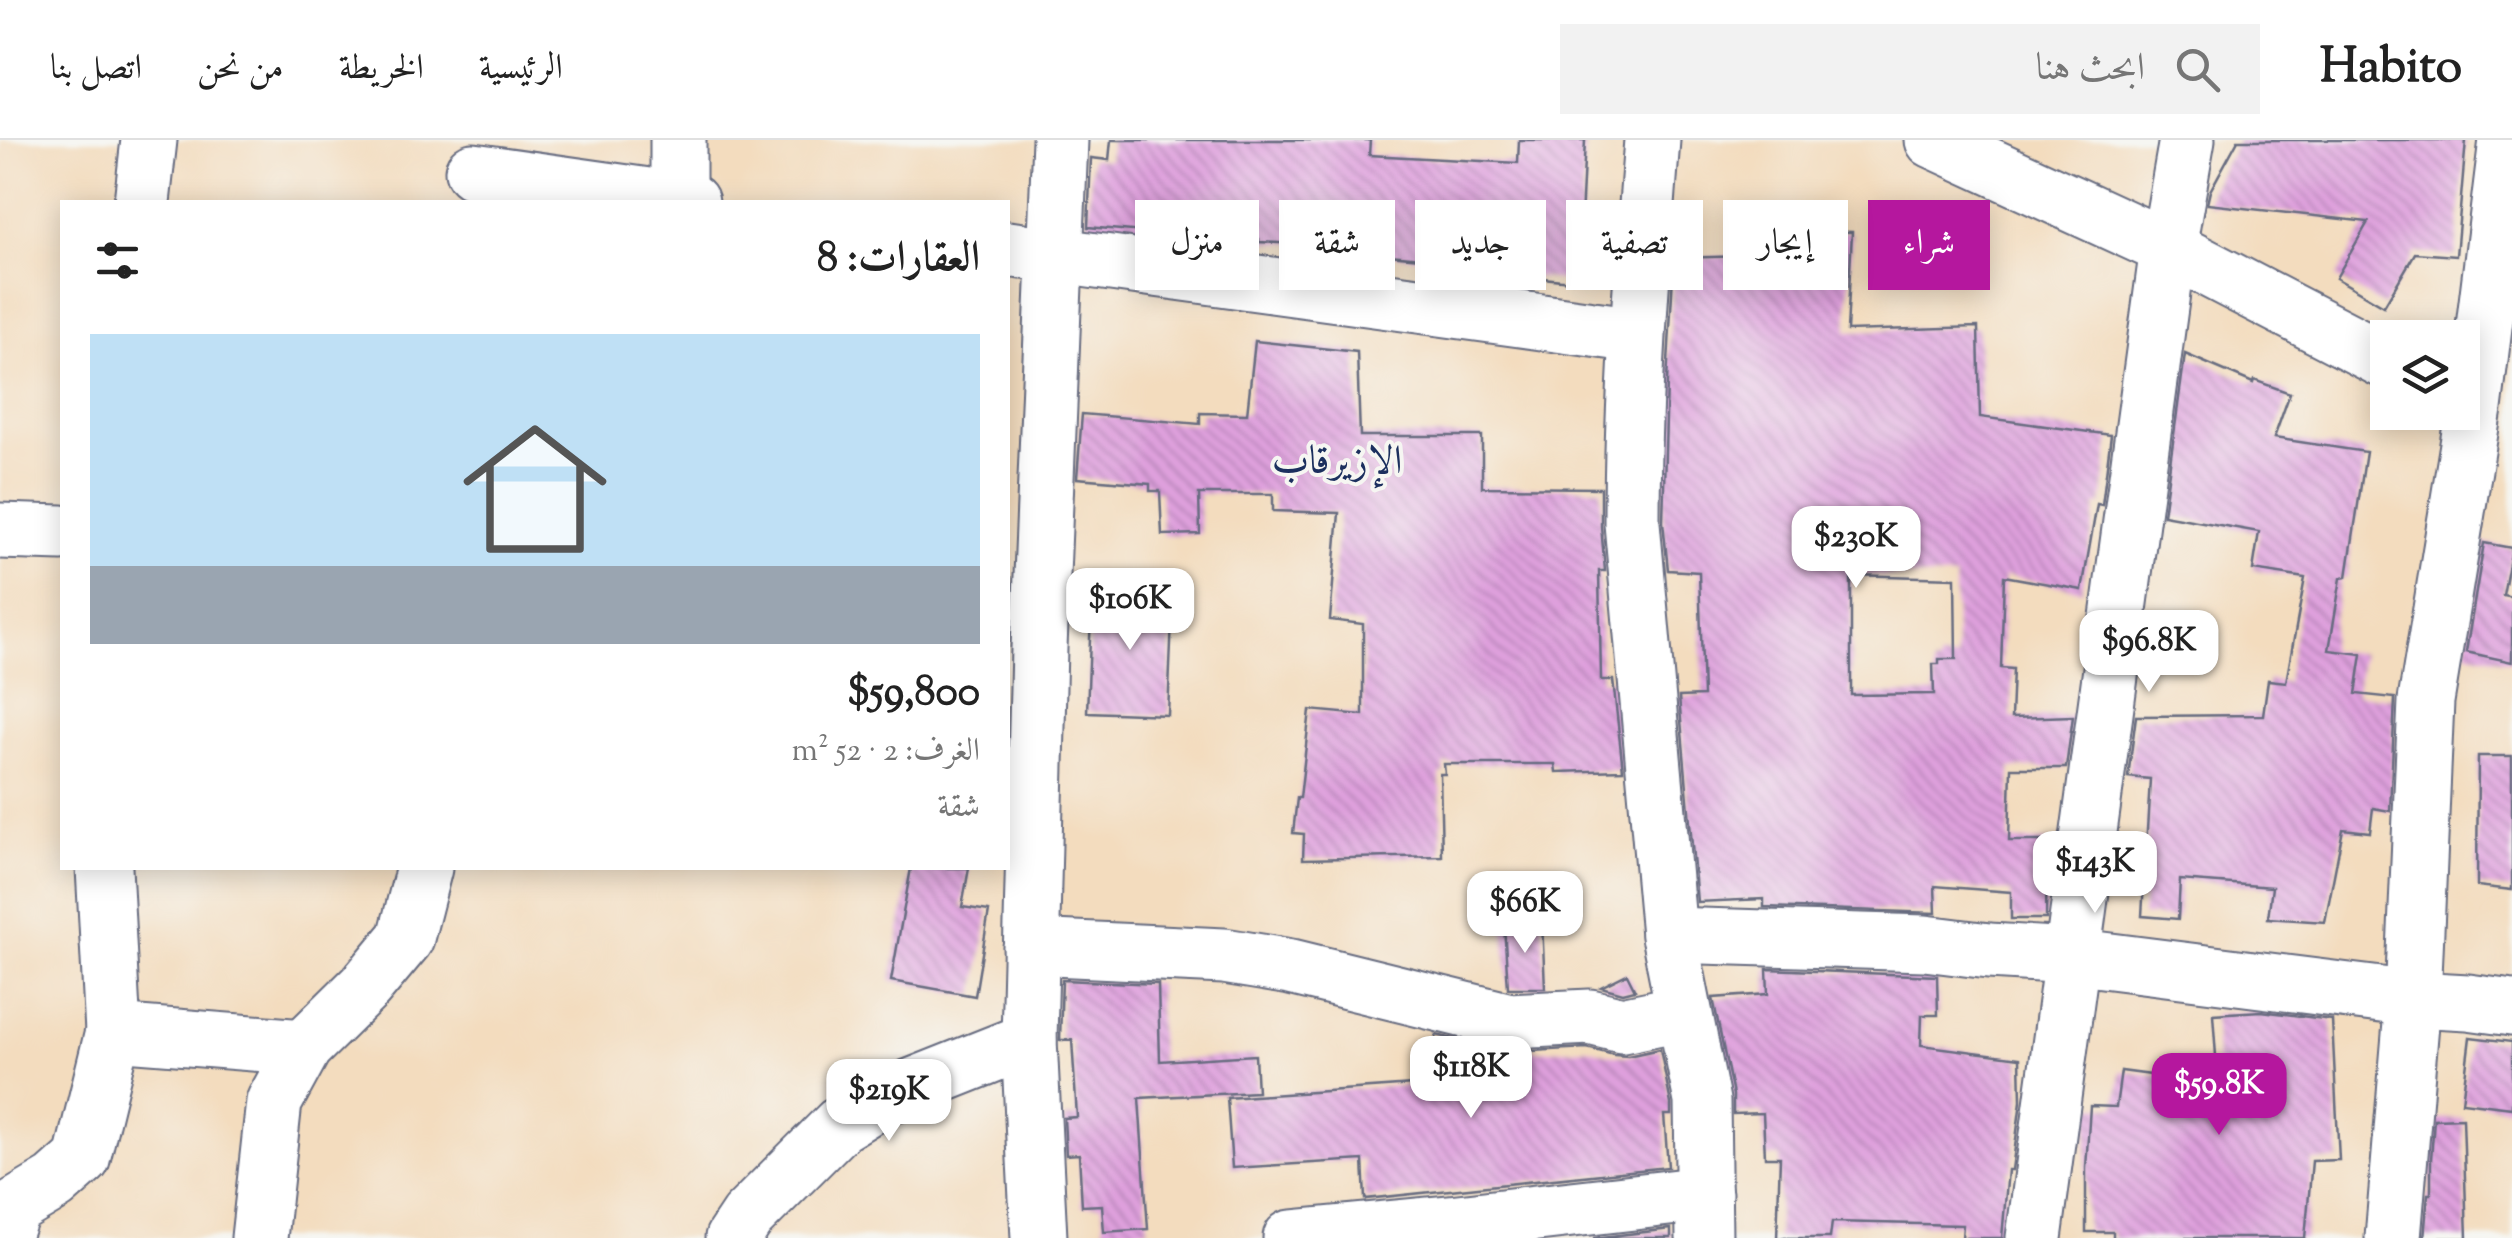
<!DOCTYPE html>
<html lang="ar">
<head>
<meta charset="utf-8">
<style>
  body { margin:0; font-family:"Sorts Mill Goudy",Amiri,serif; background:#f2f2f2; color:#222; direction:rtl; height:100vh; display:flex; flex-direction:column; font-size:38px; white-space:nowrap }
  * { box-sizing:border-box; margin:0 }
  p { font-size:32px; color:#767676 }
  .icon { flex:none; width:55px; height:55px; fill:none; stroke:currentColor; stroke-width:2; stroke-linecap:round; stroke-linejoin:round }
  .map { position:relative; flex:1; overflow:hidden; direction:ltr }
  .drawer { position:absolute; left:60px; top:60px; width:950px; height:670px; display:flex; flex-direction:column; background:#fff; border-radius:0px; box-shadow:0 5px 25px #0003; direction:rtl }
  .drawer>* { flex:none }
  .top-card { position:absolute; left:1040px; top:60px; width:950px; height:90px; direction:rtl; display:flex; gap:20px }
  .controls { position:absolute; left:2370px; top:180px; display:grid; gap:20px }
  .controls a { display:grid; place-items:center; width:110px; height:110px; border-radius:0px; background:#fff; box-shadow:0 5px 25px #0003; font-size:50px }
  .price { position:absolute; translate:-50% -85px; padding:0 22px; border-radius:20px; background:#fff; color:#222; font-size:32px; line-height:65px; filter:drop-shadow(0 2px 5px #0008) }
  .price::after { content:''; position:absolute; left:50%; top:60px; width:30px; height:22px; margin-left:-15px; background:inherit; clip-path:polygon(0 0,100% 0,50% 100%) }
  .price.on { background:#b5179e; color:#fff }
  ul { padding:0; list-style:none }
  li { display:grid; align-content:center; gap:20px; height:530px; padding:0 30px }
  li span { display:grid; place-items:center; height:310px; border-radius:0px; color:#555 }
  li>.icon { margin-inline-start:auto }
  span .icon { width:180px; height:180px; fill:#fffc; stroke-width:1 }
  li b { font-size:42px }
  h2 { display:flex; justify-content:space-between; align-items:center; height:120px; padding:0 30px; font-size:42px }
  .tag { padding:0 35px; border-radius:0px; background:#fff; box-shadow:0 5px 25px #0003; font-size:35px; line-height:90px }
  .tag.on { background:#b5179e; color:#fff }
  header { display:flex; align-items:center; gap:60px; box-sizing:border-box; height:140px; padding:0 50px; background:#fff; border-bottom:2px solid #e0e0e0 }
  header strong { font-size:48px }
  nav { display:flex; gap:55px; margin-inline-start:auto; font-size:35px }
  .search { width:700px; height:90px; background:#f2f2f2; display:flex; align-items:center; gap:25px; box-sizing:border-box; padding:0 35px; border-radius:0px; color:#767676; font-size:38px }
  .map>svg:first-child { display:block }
</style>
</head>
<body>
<header>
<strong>Habito</strong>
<div class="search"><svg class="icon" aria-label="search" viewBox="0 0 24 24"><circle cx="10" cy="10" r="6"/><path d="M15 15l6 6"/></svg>ابحث هنا</div>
<nav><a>الرئيسية</a><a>الخريطة</a><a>من نحن</a><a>اتصل بنا</a></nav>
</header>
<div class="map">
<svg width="2512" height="1098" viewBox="0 0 2512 1098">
  <defs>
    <pattern id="building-back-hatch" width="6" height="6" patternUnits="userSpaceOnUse" patternTransform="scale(2.5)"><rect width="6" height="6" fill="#dfa0dd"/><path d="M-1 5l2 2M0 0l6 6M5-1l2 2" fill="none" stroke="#b483b6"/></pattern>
  </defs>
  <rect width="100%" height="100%" fill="#f6f6f2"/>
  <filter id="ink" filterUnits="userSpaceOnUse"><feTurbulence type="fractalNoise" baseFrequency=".01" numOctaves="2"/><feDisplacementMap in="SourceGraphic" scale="20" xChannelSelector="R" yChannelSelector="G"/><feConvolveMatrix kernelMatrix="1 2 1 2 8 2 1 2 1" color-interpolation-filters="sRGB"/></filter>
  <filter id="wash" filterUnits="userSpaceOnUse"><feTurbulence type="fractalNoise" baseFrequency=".0048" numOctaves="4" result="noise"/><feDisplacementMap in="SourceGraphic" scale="40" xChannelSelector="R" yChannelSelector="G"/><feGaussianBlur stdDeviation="2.25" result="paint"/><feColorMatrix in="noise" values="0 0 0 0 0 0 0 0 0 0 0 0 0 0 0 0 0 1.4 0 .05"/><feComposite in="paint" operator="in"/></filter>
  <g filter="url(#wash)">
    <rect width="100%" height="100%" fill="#f3dcbe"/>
    <g id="blocks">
      <g fill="url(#building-back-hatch)" fill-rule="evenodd">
        <polygon points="1111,0 1370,0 1369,15 1518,23 1519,0 1585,0 1578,139 1571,139 1571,141 1486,132 1487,124 1356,112 1356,107 1259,102 1259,99 1143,86 1143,92 1088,87 1091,18 1109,20"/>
        <polygon points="2238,0 2466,0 2456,116 2415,113 2384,166 2336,138 2368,82 2207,64 2210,51"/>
        <path d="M1788,90L1852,92L1847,191L1978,187L1980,277L2111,295L2102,365L2097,364L2082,450L2004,436L2001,528L2013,529L2011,578L2073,576L2066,628H2011L2009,701H2047L2046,779H2011V752L1935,746L1936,773L1764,767V759L1697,762L1679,557L1703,556L1699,432L1668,430L1663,382L1667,241L1674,118L1786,115ZM1851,435L1955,438L1956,519H1939V524H1933L1934,554L1851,555Z"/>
        <polygon points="1255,201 1357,212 1360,296 1482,296 1482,347 1601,348 1601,386 1605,431 1599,431 1601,540 1613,540 1623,630 1556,632 1555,624 1444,624 1445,634 1440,634 1442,716 1303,719 1304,694 1293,693 1297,658 1300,658 1310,570 1363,575 1363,484 1330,480 1339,373 1273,371 1273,354 1199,354 1200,394 1162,395 1160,351 1150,351 1150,344 1077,338 1082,274 1200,284 1200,273 1247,274"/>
        <polygon points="2185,214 2253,243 2254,240 2290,253 2274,298 2366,312 2347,437 2341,438 2329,510 2362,514 2356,554 2395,558 2390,671 2373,668 2370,692 2343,689 2325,782 2268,778 2272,747 2180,740 2178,779 2142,776 2150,639 2128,637 2136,576 2263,575 2268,540 2286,542 2305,438 2253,430 2259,392 2163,375"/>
        <polygon points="2484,403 2512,408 2503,455 2512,457 2512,522 2466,512"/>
        <polygon points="1092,451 1173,454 1168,575 1087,572"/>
        <polygon points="2478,616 2512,616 2512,750 2477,746"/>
        <polygon points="911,728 969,728 962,767 989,771 975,856 891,841"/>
        <polygon points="1542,782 1545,848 1508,848 1504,785"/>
        <polygon points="1767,829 1937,836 1938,875 1922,875 1921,905 2020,918 2021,961 2012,1030 2008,1030 2002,1098 1962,1098 1963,1085 1832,1082 1830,1098 1777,1098 1780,1017 1765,1017 1763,973 1733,974 1733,955 1713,858 1768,854"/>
        <polygon points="1627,834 1635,850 1623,853 1601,847"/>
        <polygon points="1062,840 1158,844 1160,921 1255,915 1257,952 1139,958 1148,1089 1104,1092 1102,1065 1082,1066 1079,1014 1066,1015 1064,978 1077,977 1072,900 1060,900"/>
        <polygon points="2261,871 2332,880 2339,1020 2312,1021 2305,1098 2113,1098 2113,1092 2086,1092 2086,1028 2090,966 2116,967 2121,931 2218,944 2213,874"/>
        <polygon points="1436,895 1511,912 1587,908 1614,915 1628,916 1660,909 1671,964 1671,975 1664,975 1668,1027 1365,1059 1363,1020 1232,1028 1227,958 1427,944 1426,937 1437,937"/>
        <polygon points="2470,897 2512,902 2512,968 2462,962"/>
        <polygon points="2463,978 2467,1098 2424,1098 2428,1054 2431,1054 2431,1020 2434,979"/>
        <polygon points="1671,1089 1671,1098 1594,1098"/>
      </g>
    </g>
  </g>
  <g filter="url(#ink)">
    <use href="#blocks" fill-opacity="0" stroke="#676c80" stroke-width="2.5"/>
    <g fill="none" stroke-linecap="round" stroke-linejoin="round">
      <defs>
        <g id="minor">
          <path d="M1652,0C1642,128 1632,255 1632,383L1669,795L1702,961L1704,1098"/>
          <polyline points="1933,0 2168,108 2388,222"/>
          <polyline points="473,31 691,62"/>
          <polyline points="678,61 678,0"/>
          <polyline points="142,62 149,0"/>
          <polyline points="1008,109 1637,195"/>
          <polyline points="0,391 62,393"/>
          <polyline points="1669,795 1925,803 1989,811 2071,816 2413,859 2468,862 2512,868"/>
          <polyline points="1031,807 1224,816 1291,827 1510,881 1590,877 1622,885 1684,872"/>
          <polyline points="113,892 304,907"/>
          <polyline points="2,1098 13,1068 55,1043 82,1019 113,892 104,728"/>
          <polyline points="259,1098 274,962 304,907 366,846 406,798 424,728"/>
          <polyline points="733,1098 747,1077 839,985 883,958 1029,900"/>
          <polyline points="1039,1098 1029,900 1039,508 1060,0"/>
          <polyline points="1291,1098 1458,1082 1704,1054"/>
          <polyline points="2034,1098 2168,108 2187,0"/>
          <polyline points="2393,1098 2413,859 2426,561 2474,268 2507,0"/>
        </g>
      </defs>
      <use href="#minor" stroke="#676c80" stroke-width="59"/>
      <use href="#minor" stroke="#fff" stroke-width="55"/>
    </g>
  </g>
  <g text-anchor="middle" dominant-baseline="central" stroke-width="8" stroke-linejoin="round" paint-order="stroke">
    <g font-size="40" fill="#1b2f5e" stroke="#f6f6f2">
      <text x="1337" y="323">الإزيرقاب</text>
    </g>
  </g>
</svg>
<div class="controls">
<a><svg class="icon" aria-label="layers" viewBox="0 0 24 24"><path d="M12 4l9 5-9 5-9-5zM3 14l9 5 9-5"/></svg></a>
</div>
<b class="price" style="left:1856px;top:451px">$230K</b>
<b class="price" style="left:1130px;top:513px">$106K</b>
<b class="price" style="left:2149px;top:555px">$96.8K</b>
<b class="price" style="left:2095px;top:776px">$143K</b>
<b class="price" style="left:1525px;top:816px">$66K</b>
<b class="price" style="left:1471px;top:981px">$118K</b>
<b class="price on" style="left:2219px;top:998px">$59.8K</b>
<b class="price" style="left:889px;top:1004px">$219K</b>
<div class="top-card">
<a class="tag on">شراء</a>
<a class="tag">إيجار</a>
<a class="tag">تصفية</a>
<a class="tag">جديد</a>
<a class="tag">شقة</a>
<a class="tag">منزل</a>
</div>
<section class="drawer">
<h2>العقارات: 8<svg class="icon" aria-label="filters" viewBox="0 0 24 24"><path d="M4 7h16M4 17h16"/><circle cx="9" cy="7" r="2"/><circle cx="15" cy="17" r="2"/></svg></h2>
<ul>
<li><span style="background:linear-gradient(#bfe0f5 75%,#9aa5b1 0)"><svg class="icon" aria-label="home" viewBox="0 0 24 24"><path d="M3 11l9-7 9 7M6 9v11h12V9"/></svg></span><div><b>$59,800</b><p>الغرف: 2 · 52 m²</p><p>شقة</p></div></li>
</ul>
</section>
</div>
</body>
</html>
